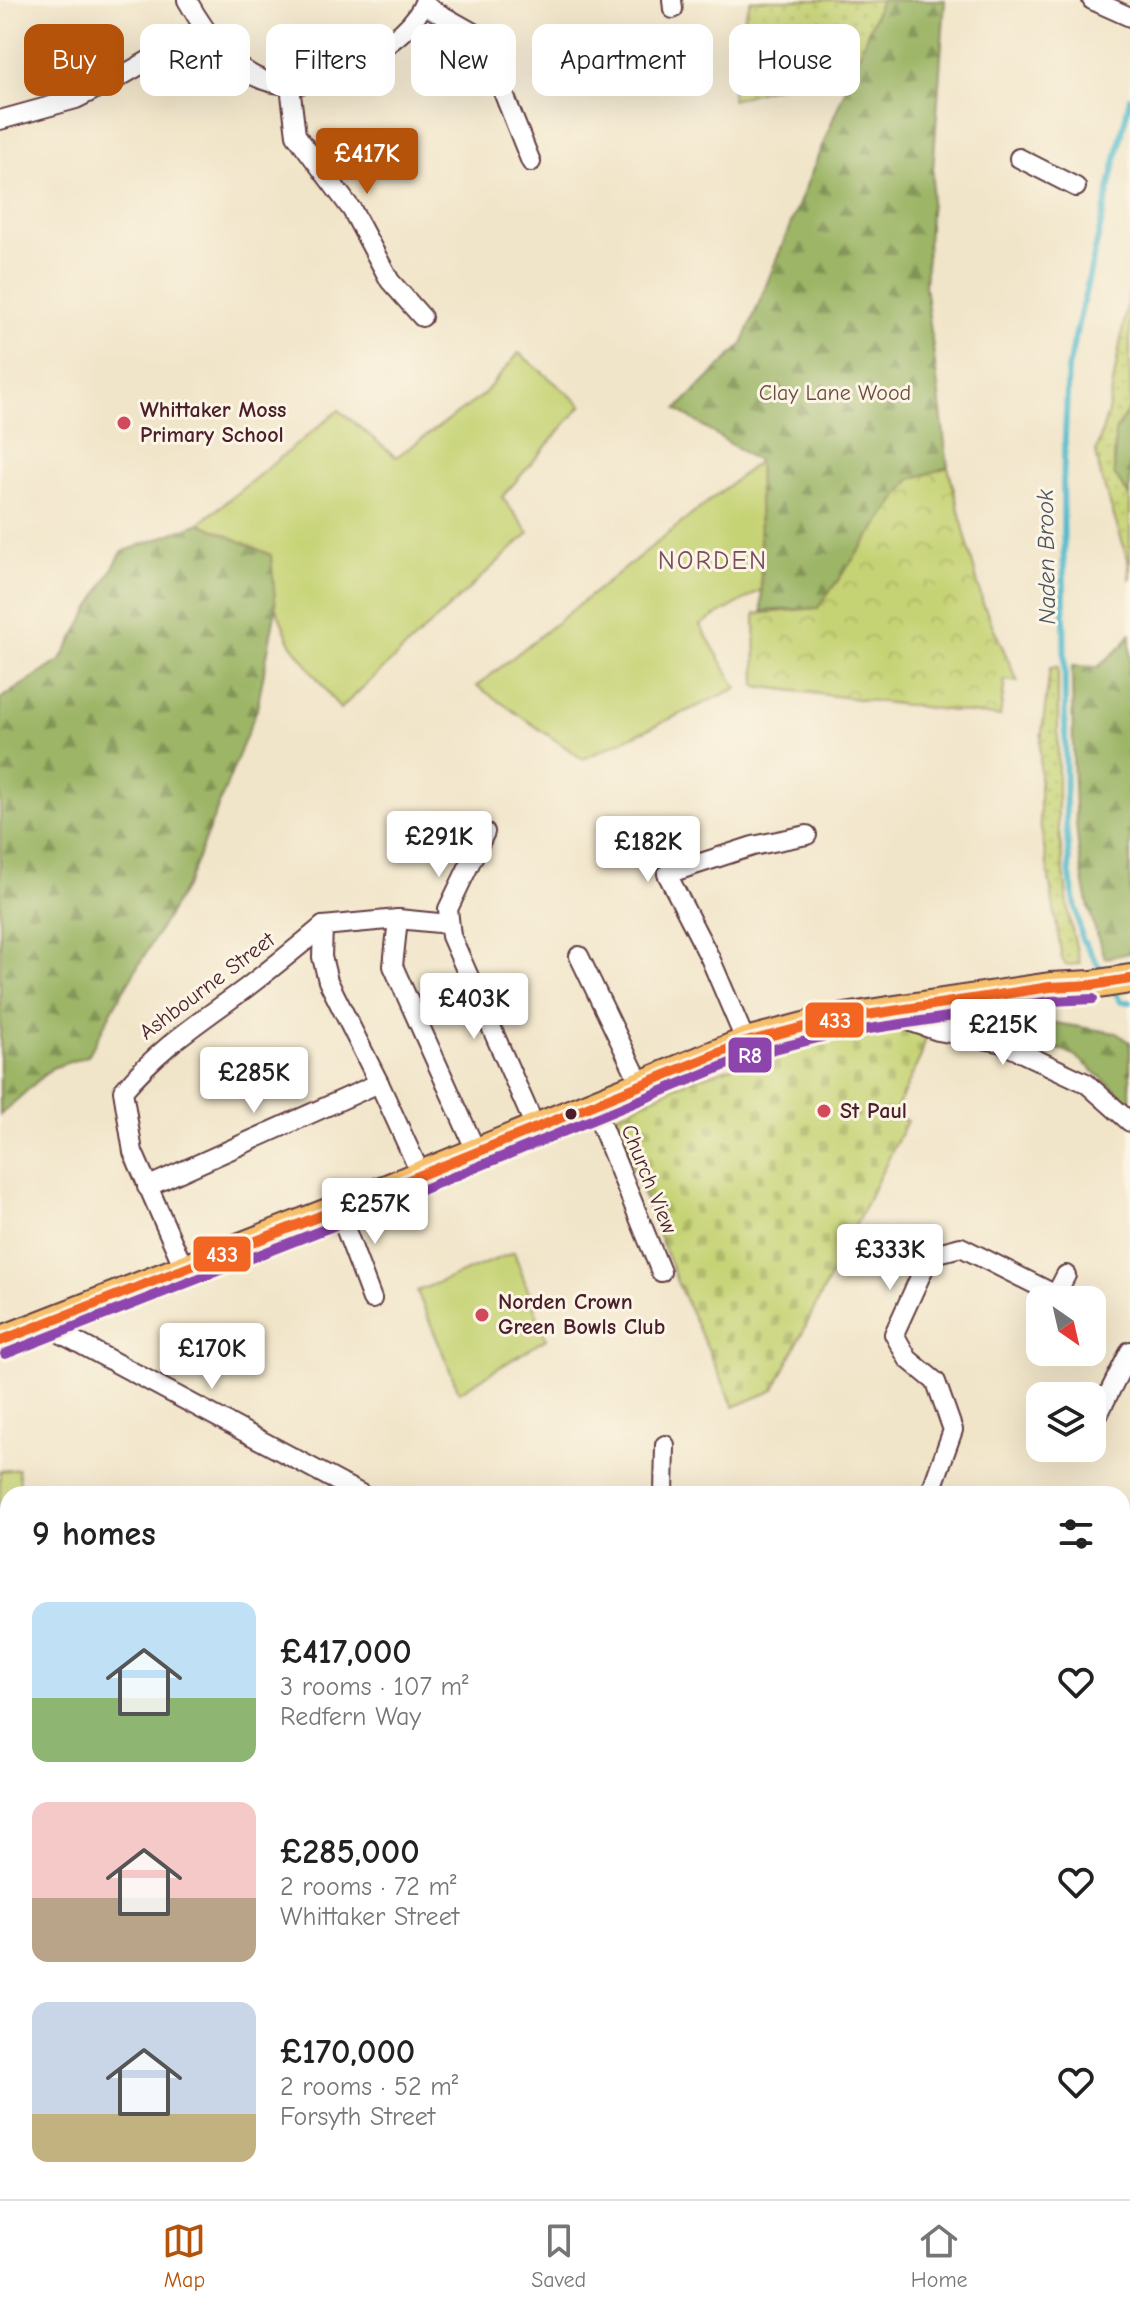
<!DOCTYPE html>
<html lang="en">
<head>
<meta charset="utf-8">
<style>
  body { margin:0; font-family:"Comic Neue",sans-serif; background:#f6f6f6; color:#222; height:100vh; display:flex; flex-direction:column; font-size:30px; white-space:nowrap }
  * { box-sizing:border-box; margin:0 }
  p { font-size:26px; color:#767676 }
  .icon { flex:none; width:44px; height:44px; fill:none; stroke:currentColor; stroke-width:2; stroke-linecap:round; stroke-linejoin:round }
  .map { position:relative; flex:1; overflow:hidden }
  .sheet { position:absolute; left:0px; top:1486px; width:1130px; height:714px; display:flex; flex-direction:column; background:#fff; border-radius:24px 24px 0 0; box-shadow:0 8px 32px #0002 }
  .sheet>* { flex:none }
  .top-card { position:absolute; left:24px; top:24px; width:1082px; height:72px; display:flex; gap:16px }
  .needle { width:52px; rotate:146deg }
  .fabs { position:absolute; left:1026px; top:1286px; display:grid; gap:16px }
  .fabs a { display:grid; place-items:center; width:80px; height:80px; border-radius:16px; background:#fff; box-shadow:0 8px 32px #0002; font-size:40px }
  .price { position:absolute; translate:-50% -68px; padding:0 18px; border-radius:8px; background:#fff; color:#222; font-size:26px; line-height:52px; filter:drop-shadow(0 2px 4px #0008) }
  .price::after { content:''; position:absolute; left:50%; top:48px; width:24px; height:18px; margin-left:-12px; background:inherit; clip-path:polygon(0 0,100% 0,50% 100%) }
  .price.selected { background:#b45309; color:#fff }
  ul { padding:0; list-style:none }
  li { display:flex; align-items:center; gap:24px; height:200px; padding:0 32px }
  li span { display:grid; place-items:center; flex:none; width:224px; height:160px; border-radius:16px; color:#555 }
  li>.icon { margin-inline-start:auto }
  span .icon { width:96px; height:96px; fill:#fffc; stroke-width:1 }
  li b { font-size:34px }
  h2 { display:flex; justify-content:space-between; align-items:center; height:96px; padding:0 32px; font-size:34px }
  .tag { padding:0 28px; border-radius:16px; background:#fff; box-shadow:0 8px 32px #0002; font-size:28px; line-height:72px }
  .tag.selected { background:#b45309; color:#fff }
  .tab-bar { display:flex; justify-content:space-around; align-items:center; height:112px; border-top:2px solid #e0e0e0; background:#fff; font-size:22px; color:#767676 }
  .tab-bar a { display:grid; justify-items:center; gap:4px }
  .tab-bar .selected { color:#b45309 }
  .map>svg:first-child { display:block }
</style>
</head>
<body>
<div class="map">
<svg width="1130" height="2199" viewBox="0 0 1130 2199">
  <defs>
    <pattern id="grass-dots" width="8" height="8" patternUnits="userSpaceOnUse" patternTransform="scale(2)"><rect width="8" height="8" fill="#c6d374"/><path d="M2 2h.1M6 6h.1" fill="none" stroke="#acb565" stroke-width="1.8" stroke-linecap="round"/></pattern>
    <pattern id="forest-firs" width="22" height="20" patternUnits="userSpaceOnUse" patternTransform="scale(2)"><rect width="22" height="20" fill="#9cb566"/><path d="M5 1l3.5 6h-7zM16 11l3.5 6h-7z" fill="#819354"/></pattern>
    <pattern id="cemetery-stones" width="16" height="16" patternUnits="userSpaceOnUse" patternTransform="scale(2)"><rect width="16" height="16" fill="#c6d374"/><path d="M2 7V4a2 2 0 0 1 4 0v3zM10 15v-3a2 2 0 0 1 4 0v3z" fill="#acb565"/></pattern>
    <pattern id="park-crowns" width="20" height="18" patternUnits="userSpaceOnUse" patternTransform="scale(2)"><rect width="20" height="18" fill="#c6d374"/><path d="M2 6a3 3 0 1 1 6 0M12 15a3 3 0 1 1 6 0" fill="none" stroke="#acb565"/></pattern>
  </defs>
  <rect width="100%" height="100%" fill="#fcf5e5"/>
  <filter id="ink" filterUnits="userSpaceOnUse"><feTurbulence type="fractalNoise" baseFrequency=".0125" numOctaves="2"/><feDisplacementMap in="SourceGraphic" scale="16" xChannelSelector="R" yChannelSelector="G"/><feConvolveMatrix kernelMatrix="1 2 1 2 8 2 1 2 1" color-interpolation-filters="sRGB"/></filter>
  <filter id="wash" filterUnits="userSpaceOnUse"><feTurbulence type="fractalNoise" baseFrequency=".006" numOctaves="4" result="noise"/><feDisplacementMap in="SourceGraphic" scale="32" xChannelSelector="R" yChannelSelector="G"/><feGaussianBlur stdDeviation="1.8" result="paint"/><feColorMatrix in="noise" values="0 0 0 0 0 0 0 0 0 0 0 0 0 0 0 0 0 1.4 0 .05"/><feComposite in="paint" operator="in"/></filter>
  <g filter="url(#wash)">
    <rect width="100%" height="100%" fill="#f1e5c9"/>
    <g fill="url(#grass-dots)" stroke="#887950" stroke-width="2">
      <polygon points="751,0 881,0 856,63 732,100 735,40"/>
      <polygon points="1130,288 1130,407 1115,432 1114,474 1130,497 1130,580 1128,559 1100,474 1096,451 1108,412"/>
      <polygon points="1058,667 1058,824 1070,921 1080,964 1066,965 1062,959 1040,822 1040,748 1050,668"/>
    </g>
    <g fill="url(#forest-firs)" stroke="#736a48" stroke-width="2">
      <polygon points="881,0 945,0 925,285 948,467 911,479 818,608 762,611 758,462 677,409 742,345"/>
      <polygon points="1130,407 1130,497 1114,474 1115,432"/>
      <polygon points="200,523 271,555 276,608 257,709 188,882 116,1003 88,1056 52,1068 0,1115 0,699 61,660 122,552"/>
      <path d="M1130,634V953L1105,958C1068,866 1074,763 1072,666L1098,667L1123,645Z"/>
      <polygon points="1031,1019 1116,1033 1130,1042 1130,1102 1077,1057 1037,1040"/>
    </g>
    <polygon fill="url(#cemetery-stones)" stroke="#887950" stroke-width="2" points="890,1028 927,1033 921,1056 894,1114 907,1121 774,1390 734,1407 678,1284 613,1117 683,1083 792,1047"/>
    <polygon fill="url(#park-crowns)" stroke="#887950" stroke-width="2" points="948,467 983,604 1018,682 1005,680 1000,717 756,686 755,614 818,608 911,479"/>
    <g fill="#c6d374" stroke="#887950" stroke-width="2">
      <polygon points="519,353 582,405 502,497 529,533 340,709 290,642 276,608 271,555 200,523 339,410 396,457 482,396"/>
      <polygon points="758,462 761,590 700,625 737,688 583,759 477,686"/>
      <polygon points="514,1252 546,1339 459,1392 417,1291"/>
      <polygon points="18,1469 22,1494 8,1494 8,1578 0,1580 0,1471"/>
    </g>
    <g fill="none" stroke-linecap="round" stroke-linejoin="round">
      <g stroke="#4fb9cc" stroke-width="6">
        <polyline points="1105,976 1082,939 1070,876 1066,822 1063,483 1068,368 1130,98"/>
        <polyline points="1113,989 1121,1002 1130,1002"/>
      </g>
    </g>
  </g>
  <g filter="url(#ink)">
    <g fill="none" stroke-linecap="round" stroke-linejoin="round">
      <defs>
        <g id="minor">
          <path d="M187,0C234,84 283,111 370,56C390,43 417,24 425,0"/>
          <polyline points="672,0 673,9"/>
          <polyline points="1092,0 1130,17"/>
          <polyline points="424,5 481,37 531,162"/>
          <polyline points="290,86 296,135 352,210 390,281 422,317"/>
          <polyline points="0,120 76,99 118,78 203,29"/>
          <polyline points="1019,158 1076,187"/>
          <polyline points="485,832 448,909 451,936 536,1129"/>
          <polyline points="398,919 393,966 477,1153"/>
          <polyline points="323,926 322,957 328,981 379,1083 421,1175"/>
          <polyline points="323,926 398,919 449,924"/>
          <polyline points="579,956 641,1085"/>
          <polyline points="888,1014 938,1031 999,1042 1086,1083 1130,1122"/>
          <polyline points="746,1042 710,958 667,874 753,846 807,835"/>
          <polyline points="593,1105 661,1272"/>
          <polyline points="147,1187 379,1083"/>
          <polyline points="338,1209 372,1299"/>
          <path d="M184,1268L133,1152L123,1091C162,1045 199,1023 246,988C272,968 298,947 323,926"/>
          <polyline points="1053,1300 1066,1275"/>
          <polyline points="43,1324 361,1494"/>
          <polyline points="1092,1427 1130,1351"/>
          <polyline points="664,1494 665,1445"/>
          <polyline points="930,1494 953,1430 936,1382 908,1359 894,1334 930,1255 961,1247 1056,1295"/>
          <polyline points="1122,1586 1130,1572"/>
          <polyline points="0,1634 8,1637"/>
          <polyline points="1122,1684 1130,1687"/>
          <polyline points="1122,1827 1130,1827"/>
          <polyline points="0,1861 8,1878"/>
          <polyline points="1122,1963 1130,1963"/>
          <polyline points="0,2030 8,2020"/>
          <polyline points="967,2192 968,2199"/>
          <polyline points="203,2199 207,2192"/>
          <polyline points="544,2199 553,2192"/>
        </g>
        <polyline id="primary" points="0,1341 338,1209 746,1042 827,1021 882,1012 1050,987 1092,985 1130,979"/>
      </defs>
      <use href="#minor" stroke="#633d43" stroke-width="22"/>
      <use href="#primary" stroke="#633d43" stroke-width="32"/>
      <use href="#minor" stroke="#fff" stroke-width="18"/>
      <use href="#primary" stroke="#f7c06c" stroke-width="28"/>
      <defs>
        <polyline id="bus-1" points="0,1341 338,1209 746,1042 827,1021 1050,987 1092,985 1130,979"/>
        <polyline id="bus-2" points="5,1354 343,1222 750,1055 830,1035 1051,1001 1093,999"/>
      </defs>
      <use href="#bus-1" stroke="#fcf5e5" stroke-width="16"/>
      <use href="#bus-2" stroke="#fcf5e5" stroke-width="16"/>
      <use href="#bus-1" stroke="#f26522" stroke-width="10"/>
      <use href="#bus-2" stroke="#8e44ad" stroke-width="10"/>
    </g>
  </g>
  <g fill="#d1495b" stroke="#fcf5e5" stroke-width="3">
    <circle cx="124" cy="423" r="8"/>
    <circle cx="824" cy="1111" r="8"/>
    <circle cx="482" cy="1315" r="8"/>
  </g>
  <circle fill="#4a1f2b" stroke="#fcf5e5" stroke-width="3" cx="571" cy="1114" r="7"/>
  <g text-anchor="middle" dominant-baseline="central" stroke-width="6" stroke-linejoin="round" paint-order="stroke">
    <g font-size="22" fill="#694c3d" stroke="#fcf5e5">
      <text x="835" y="393">Clay Lane Wood</text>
    </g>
    <g font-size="22" font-weight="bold" fill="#4a1f2b" stroke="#fcf5e5" text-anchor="start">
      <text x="140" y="410">Whittaker Moss<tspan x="140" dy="25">Primary School</tspan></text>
      <text x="840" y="1111">St Paul</text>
      <text x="498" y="1302">Norden Crown<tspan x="498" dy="25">Green Bowls Club</tspan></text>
    </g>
    <g font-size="22" fill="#4a1f2b" stroke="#fcf5e5">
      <text transform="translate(207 986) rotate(-37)">Ashbourne Street</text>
      <text transform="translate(649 1179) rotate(68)">Church View</text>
    </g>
    <g font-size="24" font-style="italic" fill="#4c5563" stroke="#fcf5e5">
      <text transform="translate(1046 557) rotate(-91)">Naden Brook</text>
    </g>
    <g font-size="26" letter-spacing="2" fill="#794d5c" stroke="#fcf5e5">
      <text x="713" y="561">NORDEN</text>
    </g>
  </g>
  <g stroke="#fcf5e5" stroke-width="3">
    <rect x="804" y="1001" width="61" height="38" rx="8" fill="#f26522"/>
    <rect x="727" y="1036" width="46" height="38" rx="8" fill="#8e44ad"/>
    <rect x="192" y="1235" width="60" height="38" rx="8" fill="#f26522"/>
  </g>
  <g font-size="22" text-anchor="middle" font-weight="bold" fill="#fff">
    <text x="835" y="1028">433</text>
    <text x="750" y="1063">R8</text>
    <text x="222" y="1262">433</text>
  </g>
</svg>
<div class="fabs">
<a><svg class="needle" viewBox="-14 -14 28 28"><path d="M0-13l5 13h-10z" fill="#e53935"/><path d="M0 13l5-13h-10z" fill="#767676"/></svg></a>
<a><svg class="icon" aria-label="layers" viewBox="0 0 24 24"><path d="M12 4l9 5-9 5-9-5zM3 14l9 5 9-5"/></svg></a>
</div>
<b class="price selected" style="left:367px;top:196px">£417K</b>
<b class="price" style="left:439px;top:879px">£291K</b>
<b class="price" style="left:648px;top:884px">£182K</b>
<b class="price" style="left:474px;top:1041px">£403K</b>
<b class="price" style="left:1003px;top:1067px">£215K</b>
<b class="price" style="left:254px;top:1115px">£285K</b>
<b class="price" style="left:375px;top:1246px">£257K</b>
<b class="price" style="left:890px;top:1292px">£333K</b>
<b class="price" style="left:212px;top:1391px">£170K</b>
<div class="top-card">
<a class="tag selected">Buy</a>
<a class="tag">Rent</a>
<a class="tag">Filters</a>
<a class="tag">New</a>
<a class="tag">Apartment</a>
<a class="tag">House</a>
</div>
<section class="sheet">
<h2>9 homes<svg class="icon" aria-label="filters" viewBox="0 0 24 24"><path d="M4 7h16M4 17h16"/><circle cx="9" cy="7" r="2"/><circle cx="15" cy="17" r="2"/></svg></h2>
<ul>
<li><span style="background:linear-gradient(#bfe0f5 60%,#8fb573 0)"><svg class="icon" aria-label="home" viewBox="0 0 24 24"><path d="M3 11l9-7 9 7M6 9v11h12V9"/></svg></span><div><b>£417,000</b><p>3 rooms · 107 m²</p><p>Redfern Way</p></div><svg class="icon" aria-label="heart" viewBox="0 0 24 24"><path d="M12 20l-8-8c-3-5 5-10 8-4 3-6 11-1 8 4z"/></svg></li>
<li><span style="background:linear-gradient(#f6c9c9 60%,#b9a48a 0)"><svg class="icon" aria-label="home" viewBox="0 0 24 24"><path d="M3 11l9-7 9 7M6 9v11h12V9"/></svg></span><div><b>£285,000</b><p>2 rooms · 72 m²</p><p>Whittaker Street</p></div><svg class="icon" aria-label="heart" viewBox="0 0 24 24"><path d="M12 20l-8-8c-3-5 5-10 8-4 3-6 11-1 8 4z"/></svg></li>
<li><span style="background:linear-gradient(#c9d6e8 70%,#c2b280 0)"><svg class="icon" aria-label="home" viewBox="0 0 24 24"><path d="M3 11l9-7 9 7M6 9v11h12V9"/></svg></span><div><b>£170,000</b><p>2 rooms · 52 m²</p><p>Forsyth Street</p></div><svg class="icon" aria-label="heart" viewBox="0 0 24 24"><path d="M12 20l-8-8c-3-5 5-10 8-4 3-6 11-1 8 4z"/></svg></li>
</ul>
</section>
</div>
<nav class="tab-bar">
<a class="selected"><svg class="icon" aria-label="map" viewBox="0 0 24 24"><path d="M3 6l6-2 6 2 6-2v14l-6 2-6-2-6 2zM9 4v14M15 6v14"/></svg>Map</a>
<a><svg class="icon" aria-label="saved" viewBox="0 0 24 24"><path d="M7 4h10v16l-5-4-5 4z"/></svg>Saved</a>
<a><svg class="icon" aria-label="home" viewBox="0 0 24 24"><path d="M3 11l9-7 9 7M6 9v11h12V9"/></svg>Home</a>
</nav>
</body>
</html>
